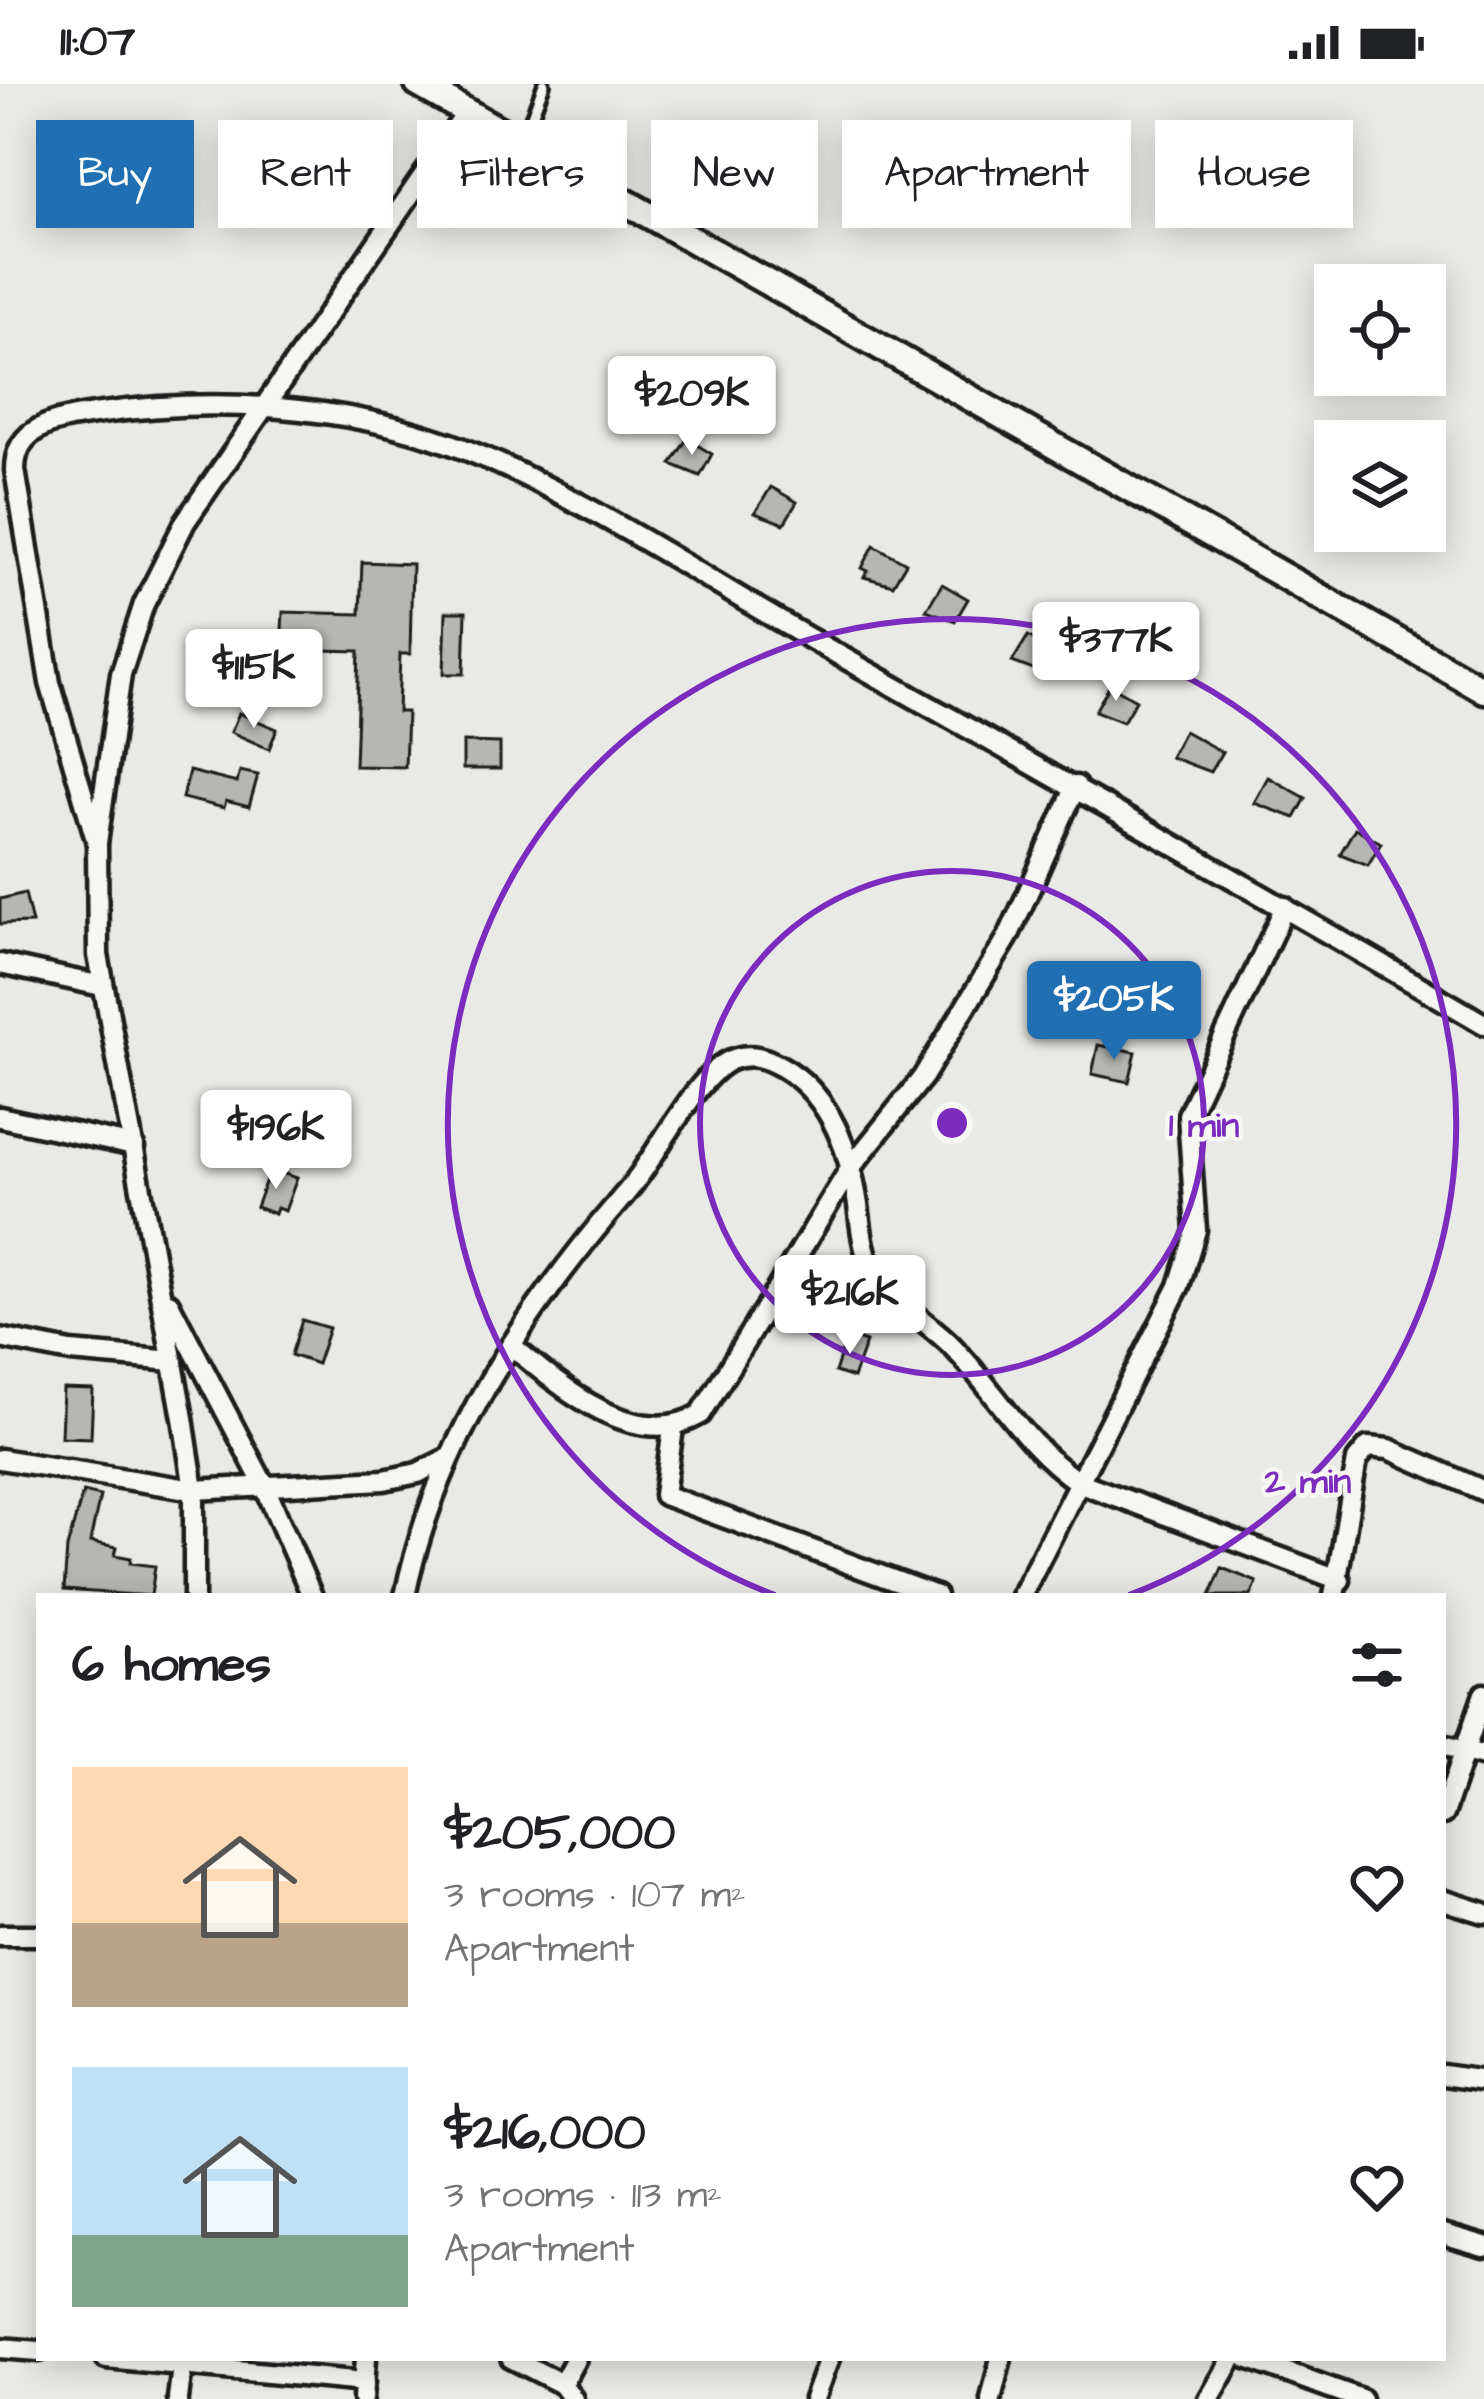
<!DOCTYPE html>
<html lang="en">
<head>
<meta charset="utf-8">
<style>
  body { margin:0; font-family:"Architects Daughter",sans-serif; background:#f2f2f2; color:#202124; height:100vh; display:flex; flex-direction:column; font-size:45px; white-space:nowrap }
  * { box-sizing:border-box; margin:0 }
  p { font-size:39px; color:#757577 }
  .icon { flex:none; width:66px; height:66px; fill:none; stroke:currentColor; stroke-width:2; stroke-linecap:round; stroke-linejoin:round }
  .map { position:relative; flex:1; overflow:hidden }
  .drawer { position:absolute; left:36px; top:1509px; width:1410px; height:768px; display:flex; flex-direction:column; background:#fff; border-radius:0px; box-shadow:0 6px 30px #0003 }
  .drawer>* { flex:none }
  .banner { position:absolute; left:36px; top:36px; width:1413px; height:108px; display:flex; gap:24px }
  .tools { position:absolute; left:1314px; top:180px; display:grid; gap:24px }
  .tools a { display:grid; place-items:center; width:132px; height:132px; border-radius:0px; background:#fff; box-shadow:0 6px 30px #0003; font-size:60px }
  .price { position:absolute; translate:-50% -102px; padding:0 27px; border-radius:12px; background:#fff; color:#222; font-size:39px; line-height:78px; filter:drop-shadow(0 3px 6px #0008) }
  .price::after { content:''; position:absolute; left:50%; top:72px; width:36px; height:27px; margin-left:-18px; background:inherit; clip-path:polygon(0 0,100% 0,50% 100%) }
  .price.selected { background:#1f6fb2; color:#fff }
  ul { padding:0; list-style:none }
  li { display:flex; align-items:center; gap:36px; height:300px; padding:0 36px }
  li span { display:grid; place-items:center; flex:none; width:336px; height:240px; border-radius:0px; color:#555 }
  li>.icon { margin-inline-start:auto }
  span .icon { width:144px; height:144px; fill:#fffc; stroke-width:1 }
  li b { font-size:51px }
  h2 { display:flex; justify-content:space-between; align-items:center; height:144px; padding:0 36px; font-size:51px }
  .tag { padding:0 42px; border-radius:0px; background:#fff; box-shadow:0 6px 30px #0003; font-size:42px; line-height:108px }
  .tag.selected { background:#1f6fb2; color:#fff }
  .status { display:flex; justify-content:space-between; align-items:center; height:84px; padding:0 60px; background:#fff; direction:ltr }
  .status svg { height:33px; fill:currentColor }
  .map>svg:first-child { display:block }
</style>
</head>
<body>
<div class="status"><b>11:07</b><svg viewBox="0 0 49 12"><path d="M0 12V9h3v3zM5 12V6h3v6zM10 12V3h3v9zM15 12V0h3v12zM26 1h20v11H26zM47 4h2v5h-2z"/></svg></div>
<div class="map">
<svg width="1484" height="2315" viewBox="0 0 1484 2315">
  <rect width="100%" height="100%" fill="#e9e9e5"/>
  <filter id="ink" filterUnits="userSpaceOnUse"><feTurbulence type="fractalNoise" baseFrequency=".00833" numOctaves="2"/><feDisplacementMap in="SourceGraphic" scale="24" xChannelSelector="R" yChannelSelector="G"/><feConvolveMatrix kernelMatrix="1 2 1 2 8 2 1 2 1" color-interpolation-filters="sRGB"/></filter>
  <g filter="url(#ink)">
    <g fill="#b6b6b3" stroke="#1c1c1c" stroke-width="3">
      <polygon points="687,355 712,370 700,392 671,380"/>
      <polygon points="771,403 797,418 784,440 755,429"/>
      <polygon points="874,461 906,479 893,501 864,493 868,487 862,484"/>
      <polygon points="362,478 412,480 410,570 400,570 398,628 407,628 405,683 355,682 359,567 281,565 283,528 360,530"/>
      <polygon points="942,500 968,515 955,537 926,526"/>
      <polygon points="446,528 466,528 464,590 444,590"/>
      <polygon points="1028,552 1054,567 1041,589 1012,578"/>
      <polygon points="1110,601 1136,616 1123,638 1095,627"/>
      <polygon points="239,629 277,645 269,665 231,648"/>
      <polygon points="1184,647 1222,668 1210,688 1170,673"/>
      <polygon points="463,658 500,659 500,685 463,685"/>
      <polygon points="189,687 237,699 240,687 258,691 249,723 226,717 224,724 182,714"/>
      <polygon points="1268,693 1306,714 1295,734 1254,719"/>
      <polygon points="1355,744 1381,759 1368,781 1340,770"/>
      <polygon points="25,809 32,839 0,840 0,815"/>
      <polygon points="1098,961 1136,968 1129,998 1092,990"/>
      <polygon points="270,1085 297,1094 285,1127 277,1124 275,1130 256,1123"/>
      <polygon points="302,1236 329,1244 317,1280 291,1271"/>
      <polygon points="847,1252 866,1258 853,1294 835,1288"/>
      <polygon points="63,1305 93,1306 91,1354 61,1353"/>
      <polygon points="83,1408 100,1412 90,1458 117,1463 115,1471 131,1474 130,1479 155,1482 151,1512 64,1506 67,1464"/>
      <polygon points="1222,1484 1257,1498 1251,1512 1210,1512"/>
    </g>
    <g fill="none" stroke-linecap="round" stroke-linejoin="round">
      <defs>
        <polyline id="lane" points="522,58 544,0"/>
        <g id="street">
          <path d="M97,759L50,599L15,386C15,338 64,335 102,329C214,313 343,321 451,360C576,407 699,492 816,558C1040,685 1263,810 1484,940"/>
          <polyline points="0,880 102,902"/>
          <polyline points="0,1033 134,1062"/>
          <polyline points="169,1219 265,1403 312,1512"/>
          <polyline points="0,1254 71,1268 173,1277"/>
          <path d="M511,1261C559,1302 636,1369 701,1330L851,1083L923,993L1008,853L1076,702"/>
          <polyline points="673,1344 664,1411 936,1512"/>
          <polyline points="0,1375 194,1406 384,1396 418,1389 446,1375"/>
          <polyline points="194,1512 194,1406 183,1334 98,871 97,759 121,590 144,520 185,438 467,28"/>
          <path d="M405,1512C436,1360 525,1226 625,1110C655,1077 694,992 731,976C751,968 766,974 782,983C831,1011 850,1068 858,1121C861,1144 863,1172 876,1191C893,1217 927,1238 949,1259C996,1306 1022,1360 1078,1398L1340,1496"/>
          <polyline points="1021,1512 1179,1202 1196,1146 1188,1031 1285,823"/>
          <polyline points="1334,1512 1357,1376 1368,1363 1389,1365 1484,1407"/>
          <polyline points="1443,1661 1484,1672"/>
          <polyline points="1443,1730 1484,1610"/>
          <polyline points="1443,1816 1484,1829"/>
          <polyline points="0,1851 39,1851"/>
          <polyline points="1443,1991 1484,1997"/>
          <polyline points="1443,2150 1484,2162"/>
          <polyline points="0,2264 39,2267"/>
          <polyline points="106,2274 365,2298"/>
          <polyline points="511,2274 562,2300 573,2315"/>
          <polyline points="1247,2274 1361,2315"/>
          <polyline points="562,2300 576,2274"/>
          <polyline points="178,2315 183,2274"/>
          <polyline points="363,2315 366,2274"/>
          <polyline points="814,2315 829,2274"/>
          <polyline points="991,2315 1001,2274"/>
          <polyline points="1209,2315 1233,2274"/>
        </g>
        <polyline id="secondary" points="418,0 1484,606"/>
      </defs>
      <use href="#lane" stroke="#1c1c1c" stroke-width="18"/>
      <use href="#street" stroke="#1c1c1c" stroke-width="27"/>
      <use href="#secondary" stroke="#1c1c1c" stroke-width="33"/>
      <use href="#lane" stroke="#f6f6f2" stroke-width="9"/>
      <use href="#street" stroke="#f6f6f2" stroke-width="18"/>
      <use href="#secondary" stroke="#f6f6f2" stroke-width="24"/>
    </g>
  </g>
  <g fill="none" stroke="#7b2cbf" stroke-width="6">
    <circle cx="952" cy="1039" r="252"/>
    <path d="M775 1511A504 504 0 1 1 1129 1511"/>
  </g>
  <circle cx="952" cy="1039" r="18" fill="#7b2cbf" stroke="#f6f6f2" stroke-width="6"/>
  <g font-size="36" text-anchor="middle" font-weight="bold" fill="#7b2cbf" stroke="#f6f6f2" stroke-width="9" stroke-linejoin="round" paint-order="stroke">
    <text x="1204" y="1052">1 min</text>
    <text x="1308" y="1408">2 min</text>
  </g>
</svg>
<div class="tools">
<a><svg class="icon" aria-label="locate" viewBox="0 0 24 24"><circle cx="12" cy="12" r="6"/><path d="M12 2v4M12 18v4M2 12h4M18 12h4"/></svg></a>
<a><svg class="icon" aria-label="layers" viewBox="0 0 24 24"><path d="M12 4l9 5-9 5-9-5zM3 14l9 5 9-5"/></svg></a>
</div>
<b class="price" style="left:692px;top:374px">$209K</b>
<b class="price" style="left:1116px;top:620px">$377K</b>
<b class="price" style="left:254px;top:647px">$115K</b>
<b class="price selected" style="left:1114px;top:979px">$205K</b>
<b class="price" style="left:276px;top:1108px">$196K</b>
<b class="price" style="left:850px;top:1273px">$216K</b>
<div class="banner">
<a class="tag selected">Buy</a>
<a class="tag">Rent</a>
<a class="tag">Filters</a>
<a class="tag">New</a>
<a class="tag">Apartment</a>
<a class="tag">House</a>
</div>
<section class="drawer">
<h2>6 homes<svg class="icon" aria-label="filters" viewBox="0 0 24 24"><path d="M4 7h16M4 17h16"/><circle cx="9" cy="7" r="2"/><circle cx="15" cy="17" r="2"/></svg></h2>
<ul>
<li><span style="background:linear-gradient(#ffd9b3 65%,#b9a48a 0)"><svg class="icon" aria-label="home" viewBox="0 0 24 24"><path d="M3 11l9-7 9 7M6 9v11h12V9"/></svg></span><div><b>$205,000</b><p>3 rooms · 107 m²</p><p>Apartment</p></div><svg class="icon" aria-label="heart" viewBox="0 0 24 24"><path d="M12 20l-8-8c-3-5 5-10 8-4 3-6 11-1 8 4z"/></svg></li>
<li><span style="background:linear-gradient(#bfe0f5 70%,#7fa58c 0)"><svg class="icon" aria-label="home" viewBox="0 0 24 24"><path d="M3 11l9-7 9 7M6 9v11h12V9"/></svg></span><div><b>$216,000</b><p>3 rooms · 113 m²</p><p>Apartment</p></div><svg class="icon" aria-label="heart" viewBox="0 0 24 24"><path d="M12 20l-8-8c-3-5 5-10 8-4 3-6 11-1 8 4z"/></svg></li>
</ul>
</section>
</div>
</body>
</html>
